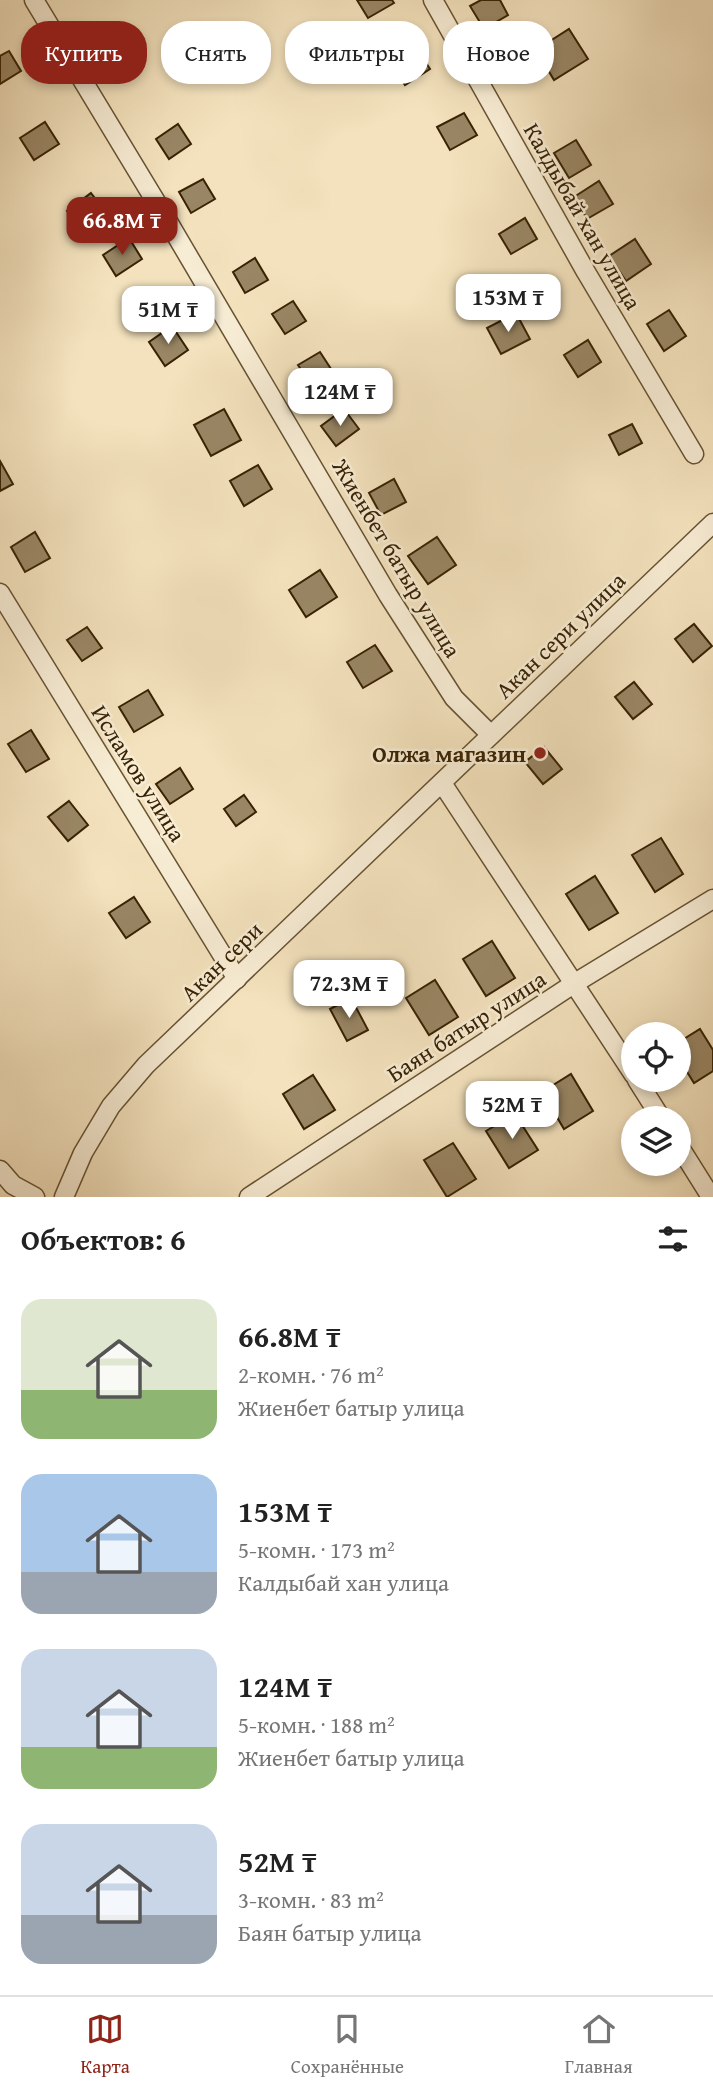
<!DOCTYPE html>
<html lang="ru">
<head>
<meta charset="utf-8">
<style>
  body { margin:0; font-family:"Gentium Book Plus",serif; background:#f6f6f6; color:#222; height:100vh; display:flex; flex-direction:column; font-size:26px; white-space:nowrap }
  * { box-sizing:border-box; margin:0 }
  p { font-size:23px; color:#767676 }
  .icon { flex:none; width:38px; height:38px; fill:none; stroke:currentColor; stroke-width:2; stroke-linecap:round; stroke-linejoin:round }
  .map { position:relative; height:1197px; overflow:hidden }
  .drawer { display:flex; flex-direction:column; background:#fff; flex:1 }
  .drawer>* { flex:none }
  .hud { position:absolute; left:21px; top:21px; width:672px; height:63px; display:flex; gap:14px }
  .fabs { position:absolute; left:621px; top:1022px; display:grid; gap:14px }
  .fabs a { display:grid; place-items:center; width:70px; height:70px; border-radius:50%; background:#fff; box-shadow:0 4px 10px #0003; font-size:35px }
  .price { position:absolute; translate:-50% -60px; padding:0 16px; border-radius:14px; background:#fff; color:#222; font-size:23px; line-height:46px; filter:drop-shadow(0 2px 4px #0008) }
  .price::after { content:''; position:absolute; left:50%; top:42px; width:21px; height:16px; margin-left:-10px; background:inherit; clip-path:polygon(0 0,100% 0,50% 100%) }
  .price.current { background:#8f2418; color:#fff }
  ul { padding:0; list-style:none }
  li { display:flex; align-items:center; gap:21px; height:175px; padding:0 21px }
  li span { display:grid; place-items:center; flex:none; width:196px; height:140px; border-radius:21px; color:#555 }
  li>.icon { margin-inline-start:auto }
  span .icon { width:84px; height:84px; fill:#fffc; stroke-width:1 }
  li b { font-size:30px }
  h2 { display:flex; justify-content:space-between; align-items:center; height:84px; padding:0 21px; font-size:30px }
  .chip { padding:0 24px; border-radius:28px; background:#fff; box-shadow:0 4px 10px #0003; font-size:24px; line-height:63px }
  .chip.current { background:#8f2418; color:#fff }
  .dock { display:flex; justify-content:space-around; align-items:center; height:98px; border-top:2px solid #e0e0e0; background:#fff; font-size:19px; color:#767676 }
  .dock a { display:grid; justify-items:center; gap:4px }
  .dock .current { color:#8f2418 }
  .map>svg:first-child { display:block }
</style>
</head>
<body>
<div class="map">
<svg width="713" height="1197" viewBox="0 0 713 1197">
  <rect width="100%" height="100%" fill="#f3e2bd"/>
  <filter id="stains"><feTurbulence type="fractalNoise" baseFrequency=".00286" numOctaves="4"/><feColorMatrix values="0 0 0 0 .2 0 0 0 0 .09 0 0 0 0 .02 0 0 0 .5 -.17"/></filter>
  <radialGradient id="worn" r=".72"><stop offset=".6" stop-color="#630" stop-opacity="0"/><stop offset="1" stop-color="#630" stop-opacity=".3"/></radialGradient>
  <g fill="#998664" stroke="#382203" stroke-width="2">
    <polygon points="357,0 392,0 394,3 368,18"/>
    <polygon points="481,0 500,0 508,15 484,29 470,6"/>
    <polygon points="569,29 588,59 554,80 536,50"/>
    <polygon points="119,31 132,54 105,69 92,46"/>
    <polygon points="417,49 430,69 405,85 392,65"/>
    <polygon points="9,51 21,71 0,84 0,56"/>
    <polygon points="464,113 477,135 450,150 437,127"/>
    <polygon points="45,122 59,144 34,160 20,138"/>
    <polygon points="178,124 191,144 169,159 156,139"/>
    <polygon points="576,140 591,165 569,178 554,153"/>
    <polygon points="203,179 215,199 191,213 179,192"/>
    <polygon points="599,181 613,204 587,219 574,197"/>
    <polygon points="91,193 110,218 85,236 67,211"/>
    <polygon points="525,218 537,239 511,254 499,234"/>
    <polygon points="129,238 142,259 116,276 103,255"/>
    <polygon points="635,239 651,264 626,281 609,256"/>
    <polygon points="255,258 268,280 245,293 233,272"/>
    <polygon points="293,301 306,321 285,334 272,314"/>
    <polygon points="669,310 686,336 664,351 647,324"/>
    <polygon points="516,313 530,339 501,354 487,328"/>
    <polygon points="172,326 188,350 165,366 149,342"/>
    <polygon points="588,340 601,362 578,377 564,355"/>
    <polygon points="320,352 333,372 312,386 298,365"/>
    <polygon points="224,409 241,440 211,456 194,425"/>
    <polygon points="344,409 359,429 336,446 321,426"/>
    <polygon points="632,424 642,443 619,455 609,435"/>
    <polygon points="0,461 13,484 0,491"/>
    <polygon points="258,465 272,489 244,506 230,481"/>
    <polygon points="394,479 406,502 381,515 369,493"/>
    <polygon points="35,532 50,558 25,572 11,547"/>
    <polygon points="437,537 456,565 428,584 408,556"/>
    <polygon points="320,570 337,597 306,617 289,590"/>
    <polygon points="694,624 712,646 693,662 675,639"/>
    <polygon points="87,627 102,648 82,661 67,640"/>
    <polygon points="375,645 392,671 363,688 347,662"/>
    <polygon points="634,682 652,704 633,719 615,697"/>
    <polygon points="148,690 163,715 134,732 119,707"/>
    <polygon points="31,730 49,759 26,772 8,744"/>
    <polygon points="544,747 562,769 543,784 525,762"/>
    <polygon points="180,768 193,789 170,804 156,784"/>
    <polygon points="244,795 256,812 236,826 224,809"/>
    <polygon points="69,801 88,825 68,841 48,817"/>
    <polygon points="661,838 683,874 655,892 632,855"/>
    <polygon points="595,876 618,913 589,930 566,894"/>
    <polygon points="134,897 150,922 126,938 109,913"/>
    <polygon points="492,941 515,978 486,996 463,959"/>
    <polygon points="435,980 458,1017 429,1035 406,998"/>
    <polygon points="351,998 368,1030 347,1041 330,1009"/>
    <polygon points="700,1029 713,1050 713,1071 694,1083 679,1059 679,1042"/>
    <polygon points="571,1074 593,1111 564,1129 542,1092"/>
    <polygon points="313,1075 335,1110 304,1129 283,1094"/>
    <polygon points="515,1114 538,1150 509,1168 486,1131"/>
    <polygon points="453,1143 476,1179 447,1197 424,1160"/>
  </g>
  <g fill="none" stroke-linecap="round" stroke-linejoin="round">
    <defs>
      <g id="street">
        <polyline points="34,0 170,225 388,595 454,698 491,735"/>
        <polyline points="433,0 586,272 694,454"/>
        <polyline points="0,593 237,979"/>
        <polyline points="442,783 634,1075"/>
        <polyline points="637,1080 661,1118"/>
        <polyline points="679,1146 711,1197"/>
        <polyline points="0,1170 13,1185 35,1197"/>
        <polyline points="64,1197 83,1153 111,1106 146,1065 713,523"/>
        <polyline points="249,1197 575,983 713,899"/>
      </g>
    </defs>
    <use href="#street" stroke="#675232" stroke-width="21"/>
    <use href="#street" stroke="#f7ecd4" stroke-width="18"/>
  </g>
  <circle fill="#8f2418" stroke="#f7ecd4" stroke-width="2.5" cx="540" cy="753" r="7"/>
  <g text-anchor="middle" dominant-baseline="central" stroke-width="5" stroke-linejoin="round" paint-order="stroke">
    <g font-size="23" fill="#382203" stroke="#f7ecd4">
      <text transform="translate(583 216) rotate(60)">Калдыбай хан улица</text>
      <text transform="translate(397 558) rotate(59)">Жиенбет батыр улица</text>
      <text transform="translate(560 635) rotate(-44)">Акан сери улица</text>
      <text transform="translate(139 773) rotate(58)">Исламов улица</text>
      <text transform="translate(221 961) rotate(-44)">Акан сери</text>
      <text transform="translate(466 1026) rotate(-33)">Баян батыр улица</text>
    </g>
    <g font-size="23" font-weight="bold" fill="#382203" stroke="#f7ecd4" text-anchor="end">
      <text x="526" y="753">Олжа магазин</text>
    </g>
  </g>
  <rect width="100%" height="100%" filter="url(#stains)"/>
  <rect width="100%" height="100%" fill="url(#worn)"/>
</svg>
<div class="fabs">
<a><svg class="icon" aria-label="locate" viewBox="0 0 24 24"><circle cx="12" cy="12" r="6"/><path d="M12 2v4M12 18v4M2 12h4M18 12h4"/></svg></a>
<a><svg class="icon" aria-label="layers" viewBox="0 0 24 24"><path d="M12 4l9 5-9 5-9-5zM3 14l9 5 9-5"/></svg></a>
</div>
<b class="price current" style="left:122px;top:257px">66.8M ₸</b>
<b class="price" style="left:508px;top:334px">153M ₸</b>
<b class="price" style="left:168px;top:346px">51M ₸</b>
<b class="price" style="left:340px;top:428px">124M ₸</b>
<b class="price" style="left:349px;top:1020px">72.3M ₸</b>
<b class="price" style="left:512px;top:1141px">52M ₸</b>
<div class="hud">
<a class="chip current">Купить</a>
<a class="chip">Снять</a>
<a class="chip">Фильтры</a>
<a class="chip">Новое</a>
</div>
</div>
<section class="drawer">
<h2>Объектов: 6<svg class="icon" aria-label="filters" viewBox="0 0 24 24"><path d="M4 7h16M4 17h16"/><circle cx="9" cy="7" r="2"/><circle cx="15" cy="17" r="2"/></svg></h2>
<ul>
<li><span style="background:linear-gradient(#dfe7d0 65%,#8fb573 0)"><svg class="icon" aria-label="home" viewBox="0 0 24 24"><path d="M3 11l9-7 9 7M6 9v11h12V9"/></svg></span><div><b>66.8M ₸</b><p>2-комн. · 76 m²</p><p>Жиенбет батыр улица</p></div></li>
<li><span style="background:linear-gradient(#a9c7e8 70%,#9aa5b1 0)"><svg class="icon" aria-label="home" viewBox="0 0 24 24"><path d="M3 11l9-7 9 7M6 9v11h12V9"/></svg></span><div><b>153M ₸</b><p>5-комн. · 173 m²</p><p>Калдыбай хан улица</p></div></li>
<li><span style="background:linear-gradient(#c9d6e8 70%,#8fb573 0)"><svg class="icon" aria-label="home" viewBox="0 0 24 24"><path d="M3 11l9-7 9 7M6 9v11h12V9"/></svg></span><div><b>124M ₸</b><p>5-комн. · 188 m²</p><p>Жиенбет батыр улица</p></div></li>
<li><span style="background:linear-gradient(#c9d6e8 65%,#9aa5b1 0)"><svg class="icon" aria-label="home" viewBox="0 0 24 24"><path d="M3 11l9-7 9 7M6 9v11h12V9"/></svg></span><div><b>52M ₸</b><p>3-комн. · 83 m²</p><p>Баян батыр улица</p></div></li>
</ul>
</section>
<nav class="dock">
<a class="current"><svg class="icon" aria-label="map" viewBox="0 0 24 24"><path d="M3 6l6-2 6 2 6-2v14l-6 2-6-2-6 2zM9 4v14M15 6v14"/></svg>Карта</a>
<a><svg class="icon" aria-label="saved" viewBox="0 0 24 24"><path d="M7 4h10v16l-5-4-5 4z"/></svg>Сохранённые</a>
<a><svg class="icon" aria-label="home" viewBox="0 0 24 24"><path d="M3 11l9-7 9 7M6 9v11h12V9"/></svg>Главная</a>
</nav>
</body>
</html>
